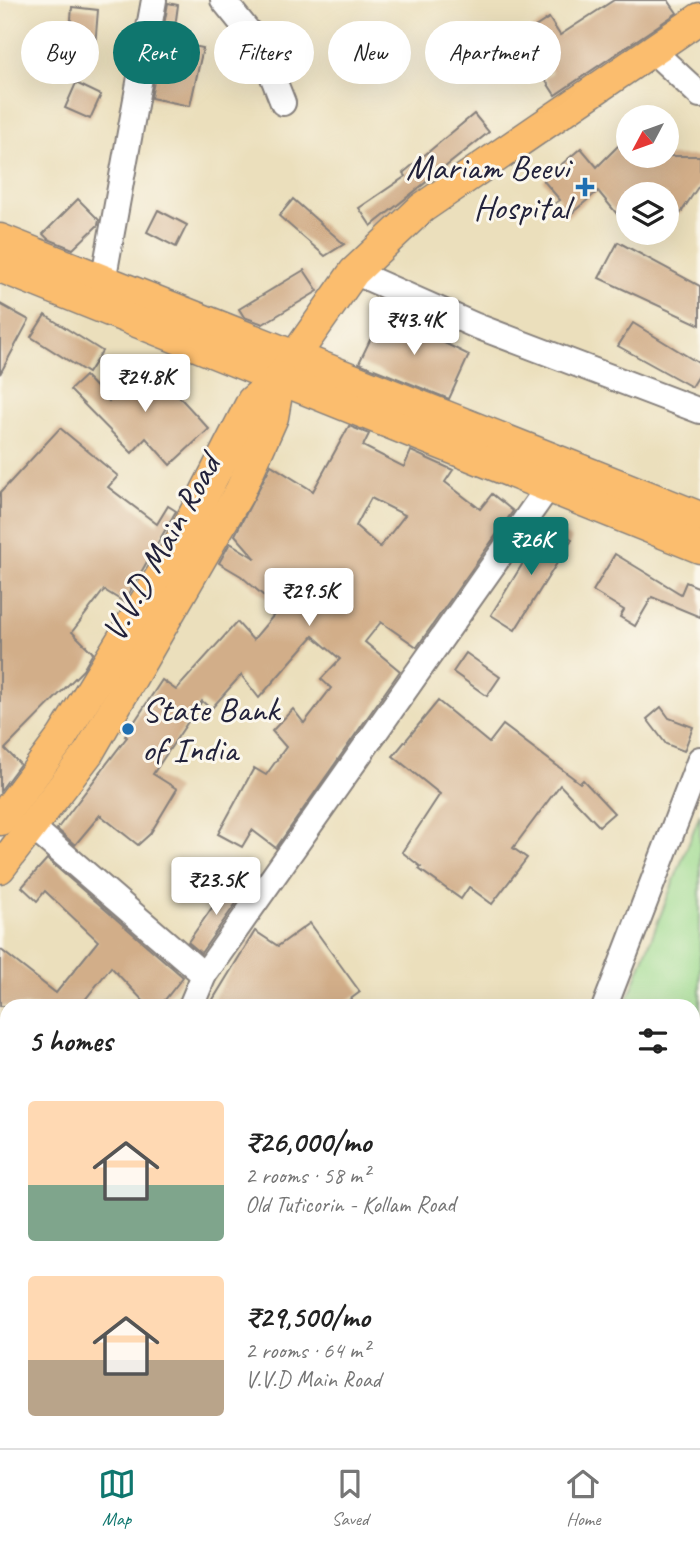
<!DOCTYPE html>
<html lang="en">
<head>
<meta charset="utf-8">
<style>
  body { margin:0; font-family:Caveat,sans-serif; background:#f2f2f2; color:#222; height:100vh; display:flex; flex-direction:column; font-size:26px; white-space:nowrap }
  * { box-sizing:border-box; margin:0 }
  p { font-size:23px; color:#767676 }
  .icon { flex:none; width:38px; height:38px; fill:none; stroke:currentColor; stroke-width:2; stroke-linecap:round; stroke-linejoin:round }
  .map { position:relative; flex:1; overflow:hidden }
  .sheet { position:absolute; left:0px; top:999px; width:700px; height:450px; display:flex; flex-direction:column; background:#fff; border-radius:21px 21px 0 0; box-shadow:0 7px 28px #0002 }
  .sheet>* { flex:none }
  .guide { position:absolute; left:21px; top:21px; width:658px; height:63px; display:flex; gap:14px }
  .needle { width:46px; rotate:229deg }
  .fabs { position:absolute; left:616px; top:105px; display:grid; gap:14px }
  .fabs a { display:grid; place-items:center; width:63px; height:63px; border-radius:50%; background:#fff; box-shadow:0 7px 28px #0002; font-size:35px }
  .price { position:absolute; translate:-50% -60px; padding:0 16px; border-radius:7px; background:#fff; color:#222; font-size:23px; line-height:46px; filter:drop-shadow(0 2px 4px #0008) }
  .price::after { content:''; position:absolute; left:50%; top:42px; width:21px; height:16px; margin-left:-10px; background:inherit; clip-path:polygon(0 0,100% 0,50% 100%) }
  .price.active { background:#0f766e; color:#fff }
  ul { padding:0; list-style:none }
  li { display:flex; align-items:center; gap:21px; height:175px; padding:0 28px }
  li span { display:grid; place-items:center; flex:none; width:196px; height:140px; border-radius:7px; color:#555 }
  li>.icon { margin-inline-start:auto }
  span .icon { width:84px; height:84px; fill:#fffc; stroke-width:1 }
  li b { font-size:30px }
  h2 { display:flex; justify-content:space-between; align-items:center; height:84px; padding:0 28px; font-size:30px }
  .pill { padding:0 24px; border-radius:32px; background:#fff; box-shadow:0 7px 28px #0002; font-size:24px; line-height:63px }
  .pill.active { background:#0f766e; color:#fff }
  .menu { display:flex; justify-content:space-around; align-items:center; height:98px; border-top:2px solid #e0e0e0; background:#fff; font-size:19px; color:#767676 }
  .menu a { display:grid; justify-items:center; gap:4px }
  .menu .active { color:#0f766e }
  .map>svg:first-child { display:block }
</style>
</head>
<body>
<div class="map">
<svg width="700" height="1448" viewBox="0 0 700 1448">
  <rect width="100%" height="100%" fill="#fbf7ec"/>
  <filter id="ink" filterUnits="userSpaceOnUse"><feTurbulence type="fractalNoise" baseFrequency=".0143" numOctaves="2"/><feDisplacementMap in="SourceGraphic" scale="14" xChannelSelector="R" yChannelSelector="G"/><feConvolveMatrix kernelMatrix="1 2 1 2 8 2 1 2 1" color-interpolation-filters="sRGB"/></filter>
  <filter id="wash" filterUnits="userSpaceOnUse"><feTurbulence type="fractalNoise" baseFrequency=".00686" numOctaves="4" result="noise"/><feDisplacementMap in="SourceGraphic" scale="28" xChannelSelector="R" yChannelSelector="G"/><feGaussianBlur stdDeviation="1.57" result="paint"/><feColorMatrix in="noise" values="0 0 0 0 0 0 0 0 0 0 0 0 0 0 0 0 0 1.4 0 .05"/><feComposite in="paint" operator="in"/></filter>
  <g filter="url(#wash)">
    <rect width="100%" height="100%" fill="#ebdfbc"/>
    <polygon fill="#9dda8e" stroke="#607e64" stroke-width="2" points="700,814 700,1448 530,1448 518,1442 693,1442 693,1006 625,1006"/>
    <g id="blocks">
      <g fill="#d2ae89" fill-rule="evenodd">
        <polygon points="614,0 668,0 677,13 555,95 544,78 552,73 526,33 549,18 560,35"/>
        <polygon points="168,3 178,5 173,42 203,48 190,106 151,98"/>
        <polygon points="72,7 98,10 95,47 69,44"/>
        <polygon points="76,83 101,95 90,119 65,108"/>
        <polygon points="474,114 489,132 371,226 359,208 406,176 403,173"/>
        <polygon points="628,136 628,156 700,156 700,184 680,214 667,199 667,194 628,194 628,205 617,214 598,191 566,218 554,204 560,200 543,180 581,148 597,167"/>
        <polygon points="78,199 99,220 98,225 73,249 48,239 43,234"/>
        <polygon points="293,199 344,244 325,256 279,216"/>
        <polygon points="158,210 187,225 176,247 147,232"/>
        <polygon points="618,242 700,286 700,325 599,278"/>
        <polygon points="304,270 318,291 263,324 244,317 239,309"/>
        <polygon points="0,304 29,320 0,374"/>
        <polygon points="383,313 469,355 449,399 359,363"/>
        <polygon points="45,315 102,351 88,373 31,337"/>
        <polygon points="633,323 700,364 700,374 692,387 618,346"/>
        <polygon points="149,364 209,429 170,465 146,438 132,453 70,390 85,376 109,401"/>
        <path d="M349,426L369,434L363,446L404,467L411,451L453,470L445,482L480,509L492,494L513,511L417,647L381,622L365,642L400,671L276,848L252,830L242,847L218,834L254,768L266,775L286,747L272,731L293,709L304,723L331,688L321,679L340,659L313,636L259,698L241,675L211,709L202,701L153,774L177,789L150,834L138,845L100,815L75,845L57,829L127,737L125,736L162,680L176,690L237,622L253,640L279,609L241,576L219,563L230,543L256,559L235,535L271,465L313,491ZM371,498L405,515L380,547L356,526Z"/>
        <polygon points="60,428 118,476 108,487 157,524 168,506 176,511 124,602 104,590 72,632 93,653 83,670 5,749 20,764 0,791 0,493"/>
        <polygon points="547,524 572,539 515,630 491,615"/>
        <polygon points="615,554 681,594 686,582 700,588 700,617 652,597 635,626 620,617 624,610 593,591"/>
        <polygon points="466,653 500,677 487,696 453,672"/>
        <polygon points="438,701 489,743 503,725 580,783 583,780 614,813 599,826 560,785 513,848 527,858 492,904 469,887 461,899 419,869 421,867 402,852 440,794 393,756"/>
        <polygon points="661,707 669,718 693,727 684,751 666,744 647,719"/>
        <polygon points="47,859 183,977 164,1001 157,1006 148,1006 111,967 80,1006 0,1006 0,949 56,993 98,941 45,891 37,901 22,887"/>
        <polygon points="230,882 244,892 201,953 188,942"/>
        <polygon points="310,923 360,992 341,1006 209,1006 255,931 278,946"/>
      </g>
    </g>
  </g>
  <g filter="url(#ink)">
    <use href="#blocks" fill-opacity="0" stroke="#86807c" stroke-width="2"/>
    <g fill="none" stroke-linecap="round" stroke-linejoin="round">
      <defs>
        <g id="minor">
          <polyline points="223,0 261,47 283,103"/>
          <polyline points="653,51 700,95"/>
          <polyline points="354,272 474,325 700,411"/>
          <polyline points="100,298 154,0"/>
          <polyline points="32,827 204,975 191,1006"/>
          <polyline points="204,975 549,486"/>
          <polyline points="605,1006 700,759"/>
          <polyline points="446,1442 458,1448"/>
        </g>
        <g id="major">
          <polyline points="0,239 700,517"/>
          <polyline points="0,267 700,548"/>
          <polyline points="0,820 62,737 171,559 252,401 280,377 354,272 422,208 700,18"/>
          <polyline points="0,868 89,752 240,491 273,417 280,377"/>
        </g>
      </defs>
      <use href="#minor" stroke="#86807c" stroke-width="28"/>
      <use href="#major" stroke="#86807c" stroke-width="33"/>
      <use href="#minor" stroke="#fff" stroke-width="24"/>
      <use href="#major" stroke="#fbbd6e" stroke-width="30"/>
    </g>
  </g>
  <g fill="#1f6fb2" stroke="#fbf7ec" stroke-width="2.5">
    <path d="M581.5 176.5h7v7h7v7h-7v7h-7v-7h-7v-7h7z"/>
    <circle cx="128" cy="729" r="7"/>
  </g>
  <g text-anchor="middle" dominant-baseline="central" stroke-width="6" stroke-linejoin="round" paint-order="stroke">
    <g font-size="35" fill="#22223b" stroke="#fbf7ec" text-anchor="end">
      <text x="569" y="167">Mariam Beevi<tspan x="569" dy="40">Hospital</tspan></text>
      <text x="142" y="709" text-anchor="start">State Bank<tspan x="142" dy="40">of India</tspan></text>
    </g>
    <g font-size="35" fill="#22223b" stroke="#fbf7ec">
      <text transform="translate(161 548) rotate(-61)">V.V.D Main Road</text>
    </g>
  </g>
</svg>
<div class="fabs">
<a><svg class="needle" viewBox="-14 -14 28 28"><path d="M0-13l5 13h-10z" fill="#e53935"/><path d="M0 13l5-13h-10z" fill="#767676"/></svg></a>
<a><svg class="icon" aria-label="layers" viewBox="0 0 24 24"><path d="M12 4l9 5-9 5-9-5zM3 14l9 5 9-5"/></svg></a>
</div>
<b class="price" style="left:414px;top:357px">₹43.4K</b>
<b class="price" style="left:145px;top:414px">₹24.8K</b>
<b class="price active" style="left:531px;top:577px">₹26K</b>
<b class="price" style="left:309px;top:628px">₹29.5K</b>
<b class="price" style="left:216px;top:917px">₹23.5K</b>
<div class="guide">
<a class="pill">Buy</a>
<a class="pill active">Rent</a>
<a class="pill">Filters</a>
<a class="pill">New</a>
<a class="pill">Apartment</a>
</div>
<section class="sheet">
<h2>5 homes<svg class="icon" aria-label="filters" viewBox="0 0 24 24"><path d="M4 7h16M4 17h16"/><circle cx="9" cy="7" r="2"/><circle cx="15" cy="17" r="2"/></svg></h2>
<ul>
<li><span style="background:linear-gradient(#ffd9b3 60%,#7fa58c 0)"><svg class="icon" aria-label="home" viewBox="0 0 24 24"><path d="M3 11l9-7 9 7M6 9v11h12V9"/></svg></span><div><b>₹26,000/mo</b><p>2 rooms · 58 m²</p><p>Old Tuticorin - Kollam Road</p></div></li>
<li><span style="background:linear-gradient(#ffd9b3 60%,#b9a48a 0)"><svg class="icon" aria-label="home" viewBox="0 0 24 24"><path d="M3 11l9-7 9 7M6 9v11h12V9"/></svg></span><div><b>₹29,500/mo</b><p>2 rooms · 64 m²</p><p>V.V.D Main Road</p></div></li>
</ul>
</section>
</div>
<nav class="menu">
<a class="active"><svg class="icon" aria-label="map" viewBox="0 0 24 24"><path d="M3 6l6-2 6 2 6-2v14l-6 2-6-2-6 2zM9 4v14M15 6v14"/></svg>Map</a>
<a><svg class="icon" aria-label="saved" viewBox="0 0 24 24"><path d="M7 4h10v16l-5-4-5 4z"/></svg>Saved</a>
<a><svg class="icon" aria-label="home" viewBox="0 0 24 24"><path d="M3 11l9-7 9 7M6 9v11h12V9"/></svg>Home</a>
</nav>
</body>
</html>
